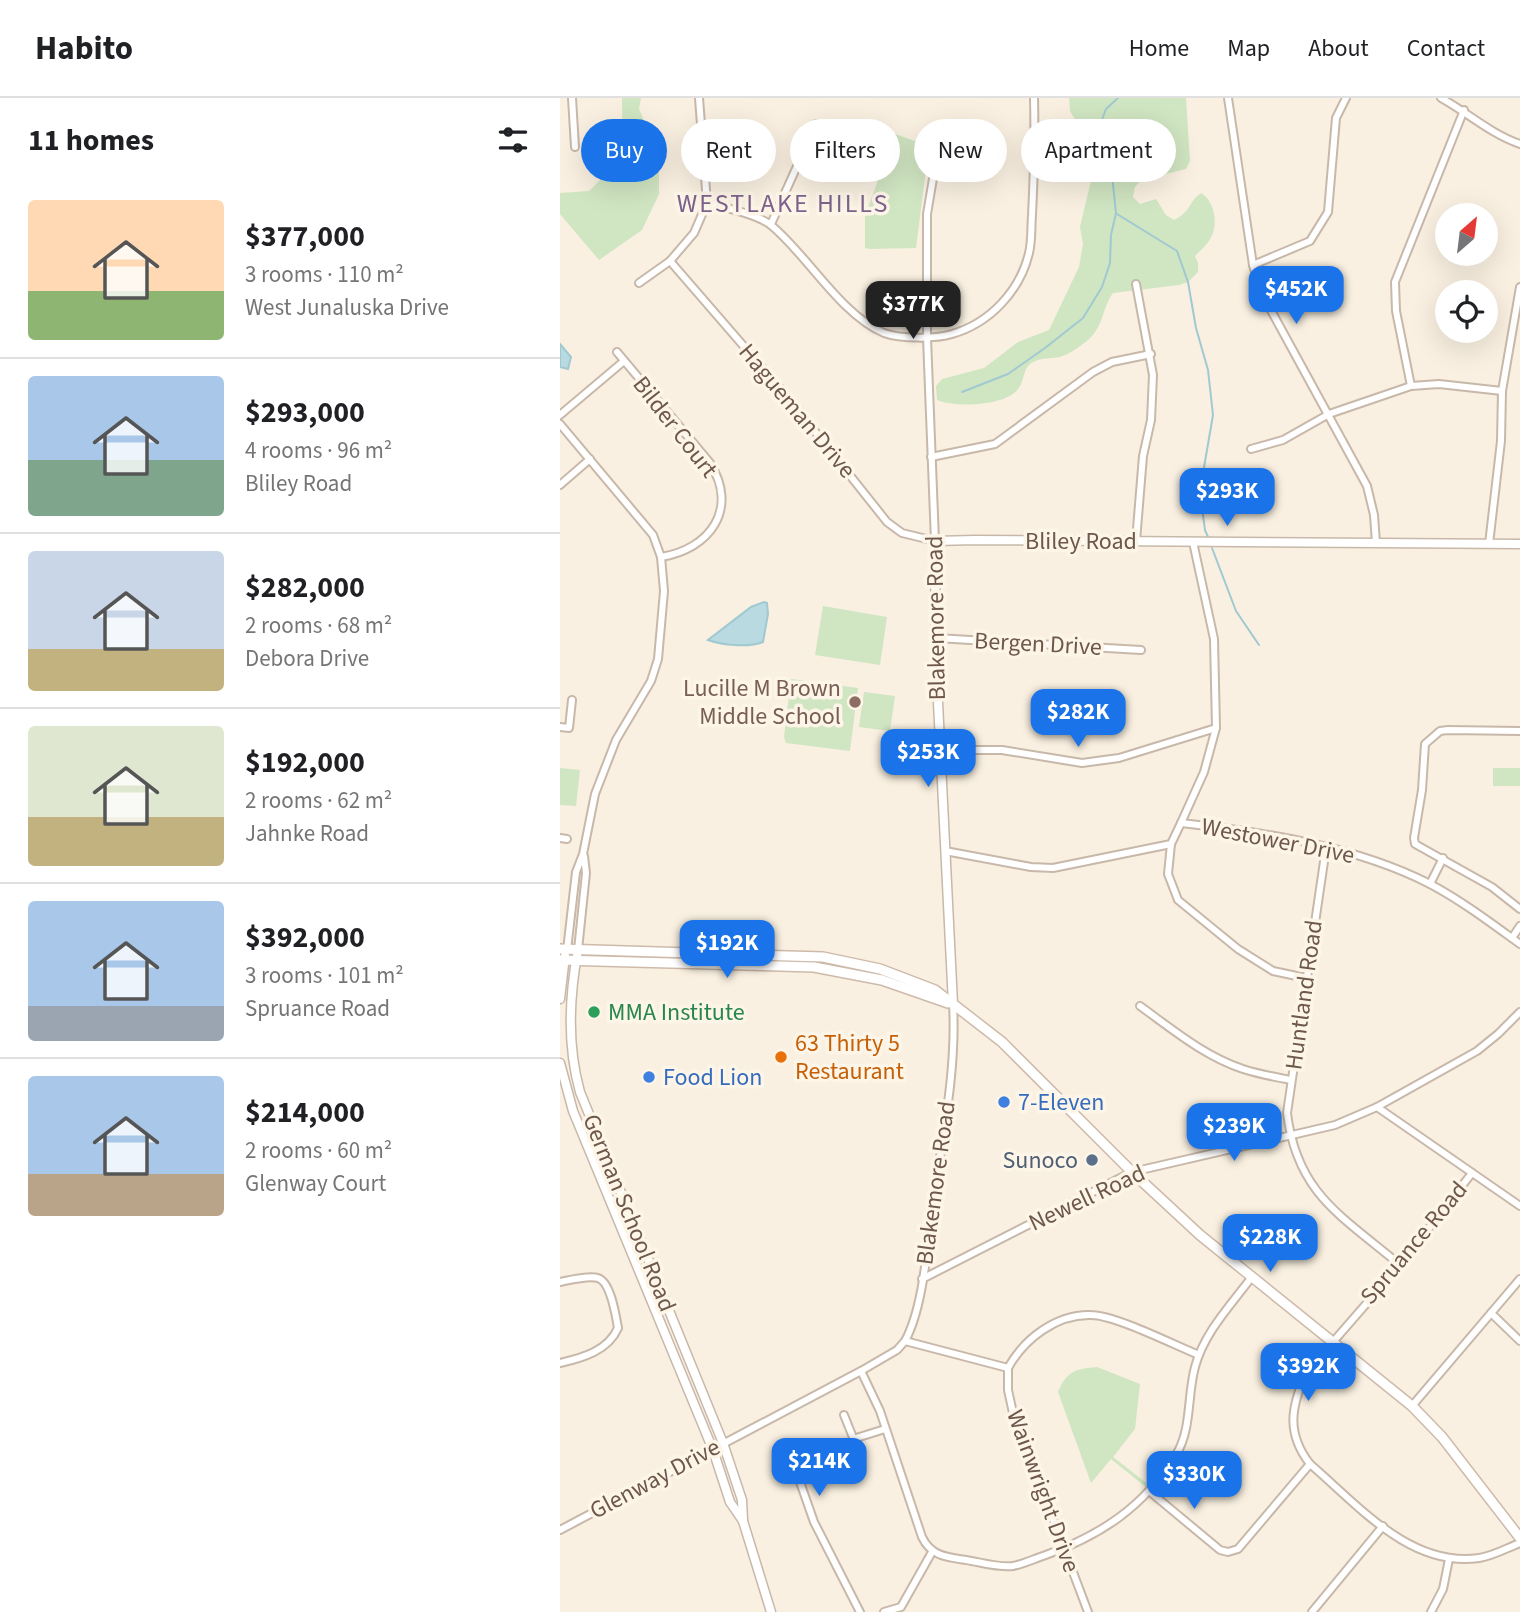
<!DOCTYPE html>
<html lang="en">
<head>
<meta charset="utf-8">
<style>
  body { margin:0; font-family:"Source Sans 3",sans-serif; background:#f6f6f6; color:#202124; height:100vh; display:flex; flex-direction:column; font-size:26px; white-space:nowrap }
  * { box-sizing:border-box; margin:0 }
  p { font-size:23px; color:#757577 }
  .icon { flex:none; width:38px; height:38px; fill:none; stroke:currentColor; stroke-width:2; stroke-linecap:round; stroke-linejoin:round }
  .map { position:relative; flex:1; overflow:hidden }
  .side { display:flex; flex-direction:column; background:#fff; width:560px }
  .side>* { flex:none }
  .top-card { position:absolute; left:21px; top:21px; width:665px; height:63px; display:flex; gap:14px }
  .needle { width:46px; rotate:28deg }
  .buttons { position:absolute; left:875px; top:105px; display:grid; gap:14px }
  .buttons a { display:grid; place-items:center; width:63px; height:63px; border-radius:50%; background:#fff; box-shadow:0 7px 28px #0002; font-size:35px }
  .price { position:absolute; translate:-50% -60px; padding:0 16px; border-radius:14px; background:#1a73e8; color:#fff; font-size:23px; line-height:46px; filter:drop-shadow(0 2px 4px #0008) }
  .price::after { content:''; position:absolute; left:50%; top:42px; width:21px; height:16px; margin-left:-10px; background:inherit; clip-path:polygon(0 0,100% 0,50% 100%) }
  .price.selected { background:#222; color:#fff }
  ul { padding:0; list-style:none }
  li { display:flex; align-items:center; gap:21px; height:175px; padding:0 28px }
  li+li { border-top:2px solid #e0e0e0 }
  li span { display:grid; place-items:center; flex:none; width:196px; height:140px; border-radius:7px; color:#555 }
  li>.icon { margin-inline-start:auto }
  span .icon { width:84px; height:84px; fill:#fffc; stroke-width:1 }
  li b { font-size:30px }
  h2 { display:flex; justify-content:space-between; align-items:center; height:84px; padding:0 28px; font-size:30px }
  .pill { padding:0 24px; border-radius:32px; background:#fff; box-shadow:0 7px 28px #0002; font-size:24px; line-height:63px }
  .pill.selected { background:#1a73e8; color:#fff }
  header { display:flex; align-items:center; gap:42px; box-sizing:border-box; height:98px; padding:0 35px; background:#fff; border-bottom:2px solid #e0e0e0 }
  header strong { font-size:33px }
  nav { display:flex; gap:38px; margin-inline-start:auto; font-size:24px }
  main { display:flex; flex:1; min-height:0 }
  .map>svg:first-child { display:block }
</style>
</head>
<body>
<header>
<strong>Habito</strong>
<nav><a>Home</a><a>Map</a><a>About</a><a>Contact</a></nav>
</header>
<main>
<section class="side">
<h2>11 homes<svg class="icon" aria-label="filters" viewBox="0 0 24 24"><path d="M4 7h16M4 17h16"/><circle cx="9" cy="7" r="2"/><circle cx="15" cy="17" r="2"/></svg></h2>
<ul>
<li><span style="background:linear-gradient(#ffd9b3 65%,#8fb573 0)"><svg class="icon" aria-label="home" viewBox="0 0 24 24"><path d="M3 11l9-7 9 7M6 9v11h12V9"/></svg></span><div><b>$377,000</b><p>3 rooms · 110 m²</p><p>West Junaluska Drive</p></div></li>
<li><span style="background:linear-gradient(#a9c7e8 60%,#7fa58c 0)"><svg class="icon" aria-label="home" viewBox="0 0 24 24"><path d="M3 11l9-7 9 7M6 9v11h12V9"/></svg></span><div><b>$293,000</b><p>4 rooms · 96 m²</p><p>Bliley Road</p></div></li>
<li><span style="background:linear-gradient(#c9d6e8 70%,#c2b280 0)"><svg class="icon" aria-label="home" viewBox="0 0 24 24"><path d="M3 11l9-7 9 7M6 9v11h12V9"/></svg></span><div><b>$282,000</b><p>2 rooms · 68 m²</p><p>Debora Drive</p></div></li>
<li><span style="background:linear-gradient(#dfe7d0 65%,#c2b280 0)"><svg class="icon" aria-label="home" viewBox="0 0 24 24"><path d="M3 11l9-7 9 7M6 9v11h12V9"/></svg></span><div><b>$192,000</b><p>2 rooms · 62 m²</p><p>Jahnke Road</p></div></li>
<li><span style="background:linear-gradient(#a9c7e8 75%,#9aa5b1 0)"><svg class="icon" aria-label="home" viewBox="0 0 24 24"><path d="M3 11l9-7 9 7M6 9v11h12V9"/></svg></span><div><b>$392,000</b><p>3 rooms · 101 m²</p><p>Spruance Road</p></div></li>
<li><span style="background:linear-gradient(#a9c7e8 70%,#b9a48a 0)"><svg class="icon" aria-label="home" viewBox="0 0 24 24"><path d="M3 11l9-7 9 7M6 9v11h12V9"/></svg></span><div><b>$214,000</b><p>2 rooms · 60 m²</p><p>Glenway Court</p></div></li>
</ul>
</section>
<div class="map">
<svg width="960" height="1514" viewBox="0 0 960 1514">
  <rect width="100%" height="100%" fill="#f9f0e1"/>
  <g fill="#d0e5c2">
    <path d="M62,0H81L79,11L99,59V96L82,132L39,162L0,116V95L29,93L42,80V75L27,59C34,49 41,50 51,44C65,35 62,14 62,0Z"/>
    <path d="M509,0H626L630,63L626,71L581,82L575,89L573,99L580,106L596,101L606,117L614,122C632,113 628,104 641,95C655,103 659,128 650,141C647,147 640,153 635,158L638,165V174L628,184L619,187L553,195C542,210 544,228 528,242C521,248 509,256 500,259C491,261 477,259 469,267C463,273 464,284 458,291C446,308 395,310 377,302L376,288L382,281L424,270L458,244L489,232L519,169L523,146L520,129L532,78L529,46L510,13Z"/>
    <polygon points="335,36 369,48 356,150 310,151 305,150 305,118"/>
    <polygon points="263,508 327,519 320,567 255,557"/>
    <polygon points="231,581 298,590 290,653 226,645 224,639"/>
    <polygon points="304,594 335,598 330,633 299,629"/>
    <polygon points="0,670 20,672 16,708 0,707"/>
    <rect x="933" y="670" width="27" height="18"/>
    <path d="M537,1269L580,1286L575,1331L553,1359L589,1387L587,1390L551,1361L531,1385L498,1294C507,1273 515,1271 537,1269Z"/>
  </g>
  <g fill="#b8dae0" stroke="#a0c9d1" stroke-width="2">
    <polygon points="0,246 11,259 8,271 0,269"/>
    <path d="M204,504L207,505L208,516L203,544C188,550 162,547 148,542L191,509Z"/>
  </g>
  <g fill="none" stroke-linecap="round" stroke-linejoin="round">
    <g stroke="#a0c9d1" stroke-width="2">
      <polyline points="557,116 617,153 628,184 636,230 648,272 653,317 642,381 642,410 645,432 648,439"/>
      <polyline points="402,294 448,276 485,250 523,220 542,189 550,165 551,137 556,115 549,48 540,27 546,11 558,0"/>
      <polyline points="652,450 676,513 699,547"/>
    </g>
    <defs>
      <g id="minor">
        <polyline points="12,0 15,49"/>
        <polyline points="668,0 693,167 701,194 807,388 814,417 816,445"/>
        <path d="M881,0C908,15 931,36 960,46"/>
        <path d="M147,105C165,110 198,116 212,128C248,158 280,216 324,235C340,241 376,241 392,236C430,225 460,193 469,155C472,143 471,129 472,117C474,78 475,39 474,0"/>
        <polyline points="211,126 256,26"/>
        <polyline points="110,163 226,297 327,424 342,435 375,443 367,240 367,116 379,45"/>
        <polyline points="693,167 750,143 768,114 776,20 786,0"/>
        <polyline points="79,185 110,163 134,135 147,105 139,0"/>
        <path d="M57,254L150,365C179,411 150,451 101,459"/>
        <polyline points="851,288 836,213 835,184 904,12"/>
        <polyline points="0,317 64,263"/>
        <polyline points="0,326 93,437 101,459 104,493 98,561 91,583 56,642 35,696 23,756 16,774 7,852"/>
        <polyline points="691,351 723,342 769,316 851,288 879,286 942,293"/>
        <polyline points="371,359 435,346 533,274 552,264 591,256"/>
        <polyline points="0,387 30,361"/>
        <polyline points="576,443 583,358 591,322 593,277 576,186"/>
        <polyline points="929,446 941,343 942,293 960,189"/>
        <polyline points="376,540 581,552"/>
        <polyline points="0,629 9,630 12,602"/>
        <polyline points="960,633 888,632 880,633 865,646 862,692 854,740 855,746 932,789 960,811"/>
        <polyline points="380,652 442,652 522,665 559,660 656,630"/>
        <polyline points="621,725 644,674 656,630 654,541 633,444"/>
        <polyline points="0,740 7,741"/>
        <polyline points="611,746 608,776 618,802 678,851 713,873 746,880"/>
        <path d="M766,750L727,1015C737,1096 782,1118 840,1167"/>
        <path d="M385,753L471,769L493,770L611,746L621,725C703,734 796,748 870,786C902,803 931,825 960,846"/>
        <polyline points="870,786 883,760"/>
        <polyline points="952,840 960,828"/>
        <polyline points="18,852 26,775 24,758"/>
        <path d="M580,908C612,931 644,958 683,971C698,976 715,979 731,982"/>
        <polyline points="817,1009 960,1108"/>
        <path d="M912,1075L840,1167L746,1275C731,1309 726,1335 750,1366C797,1406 850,1470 919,1460C933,1458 947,1450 960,1445"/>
        <polyline points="362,1181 572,1074 775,1027 817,1009 917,953 938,936 960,914"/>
        <path d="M0,1184C10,1182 29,1177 38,1180C51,1184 56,1219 58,1230C48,1253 22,1260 0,1265"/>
        <polyline points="931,1215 960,1243"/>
        <path d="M345,1243C363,1210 367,1151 372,1113C381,1045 397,975 393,906"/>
        <polyline points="448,1270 448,1292 453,1315 528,1514"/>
        <path d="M301,1273L320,1313L362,1439C371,1458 386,1459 406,1462C420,1464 439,1470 453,1468C463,1466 474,1461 483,1458C540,1438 584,1409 616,1357C632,1331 627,1298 635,1269C644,1235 670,1208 691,1180"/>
        <polyline points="852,1308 960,1181"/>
        <polyline points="284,1317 296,1347 243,1378 240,1384 254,1424 300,1514"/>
        <polyline points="293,1341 325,1331"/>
        <polyline points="589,1393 660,1452 668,1454 678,1451 750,1366"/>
        <path d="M0,1432L301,1273L337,1252L345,1243L448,1270C464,1241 496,1216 531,1217C555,1217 614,1247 639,1257"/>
        <polyline points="324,1514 341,1509 372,1454"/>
        <polyline points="752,1514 823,1428"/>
        <polyline points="871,1514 883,1491 889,1461"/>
      </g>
      <g id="tertiary">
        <path d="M18,852C9,899 7,948 20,994L163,1345L182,1402L183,1423"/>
        <polyline points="0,901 5,858"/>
        <polyline points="393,906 376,564 375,443 415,442 960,446"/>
        <polyline points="0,965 13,1013 153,1352 170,1404 183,1423 211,1514"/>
      </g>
      <g id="secondary">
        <polyline points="0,851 263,859 320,871 375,892 442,944 572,1074 640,1137 852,1308 882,1339 960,1440"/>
        <polyline points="0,862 254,869 322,882 388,905"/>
      </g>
    </defs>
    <use href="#minor" stroke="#c8b8aa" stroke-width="10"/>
    <use href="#tertiary" stroke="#c8b8aa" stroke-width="11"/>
    <use href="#secondary" stroke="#cebaaa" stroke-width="12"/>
    <use href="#minor" stroke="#fff" stroke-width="6"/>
    <use href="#tertiary" stroke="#fff" stroke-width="8"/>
    <use href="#secondary" stroke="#fff" stroke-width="9"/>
  </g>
  <circle fill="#8d6e63" stroke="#fdf5e7" stroke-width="2.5" cx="295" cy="604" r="7"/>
  <circle fill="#2e9e5b" stroke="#fdf5e7" stroke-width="2.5" cx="34" cy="914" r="7"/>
  <circle fill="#e8710a" stroke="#fdf5e7" stroke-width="2.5" cx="221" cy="959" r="7"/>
  <g fill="#3f7fe0" stroke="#fdf5e7" stroke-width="2.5">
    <circle cx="89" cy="979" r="7"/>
    <circle cx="444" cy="1004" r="7"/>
  </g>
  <circle fill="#5c6f8a" stroke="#fdf5e7" stroke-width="2.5" cx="532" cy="1062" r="7"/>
  <g text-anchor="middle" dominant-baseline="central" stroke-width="7" stroke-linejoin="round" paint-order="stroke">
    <g font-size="24" fill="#6e584b" stroke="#fdf5e7">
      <text transform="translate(237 313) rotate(50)">Hagueman Drive</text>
      <text transform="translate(115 329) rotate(52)">Bilder Court</text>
      <text x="521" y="443">Bliley Road</text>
      <text transform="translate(376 520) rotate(-91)">Blakemore Road</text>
      <text transform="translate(478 546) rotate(3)">Bergen Drive</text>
      <text transform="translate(718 743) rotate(11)">Westower Drive</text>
      <text transform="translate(744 897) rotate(-82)">Huntland Road</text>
      <text transform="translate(376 1085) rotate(-82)">Blakemore Road</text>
      <text transform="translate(527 1100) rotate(-25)">Newell Road</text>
      <text transform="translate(69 1115) rotate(68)">German School Road</text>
      <text transform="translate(854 1145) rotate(-50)">Spruance Road</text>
      <text transform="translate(95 1381) rotate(-28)">Glenway Drive</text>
      <text transform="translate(483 1393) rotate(70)">Wainwright Drive</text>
    </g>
    <g font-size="24" fill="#785e54" stroke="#fdf5e7" text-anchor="end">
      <text x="281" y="590">Lucille M Brown<tspan x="281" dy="28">Middle School</tspan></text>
    </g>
    <g font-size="24" fill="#27864d" stroke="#fdf5e7" text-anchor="start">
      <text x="48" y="914">MMA Institute</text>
    </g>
    <g font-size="24" fill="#c56008" stroke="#fdf5e7" text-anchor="start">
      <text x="235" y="945">63 Thirty 5<tspan x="235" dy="28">Restaurant</tspan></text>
    </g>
    <g font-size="24" fill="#366cbe" stroke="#fdf5e7" text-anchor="start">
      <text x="103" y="979">Food Lion</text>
      <text x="458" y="1004">7-Eleven</text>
    </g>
    <g font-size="24" fill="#4e5e75" stroke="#fdf5e7" text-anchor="end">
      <text x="518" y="1062">Sunoco</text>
    </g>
    <g font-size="26" letter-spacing="2" fill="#7d638b" stroke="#fdf5e7">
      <text x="223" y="105">WESTLAKE HILLS</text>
    </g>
  </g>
</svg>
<div class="buttons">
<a><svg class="needle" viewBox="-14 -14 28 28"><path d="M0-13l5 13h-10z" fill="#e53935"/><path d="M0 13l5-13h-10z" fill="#757577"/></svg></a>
<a><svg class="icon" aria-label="locate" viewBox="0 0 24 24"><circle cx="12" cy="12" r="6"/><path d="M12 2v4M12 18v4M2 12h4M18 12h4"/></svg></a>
</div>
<b class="price" style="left:736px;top:228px">$452K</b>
<b class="price selected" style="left:353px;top:243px">$377K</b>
<b class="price" style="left:667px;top:430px">$293K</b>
<b class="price" style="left:518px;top:651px">$282K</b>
<b class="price" style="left:368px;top:691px">$253K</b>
<b class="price" style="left:167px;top:882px">$192K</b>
<b class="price" style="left:674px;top:1065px">$239K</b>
<b class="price" style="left:710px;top:1176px">$228K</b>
<b class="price" style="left:748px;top:1305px">$392K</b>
<b class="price" style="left:259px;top:1400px">$214K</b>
<b class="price" style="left:634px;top:1413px">$330K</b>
<div class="top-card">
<a class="pill selected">Buy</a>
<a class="pill">Rent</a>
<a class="pill">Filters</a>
<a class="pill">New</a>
<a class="pill">Apartment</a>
</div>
</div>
</main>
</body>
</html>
